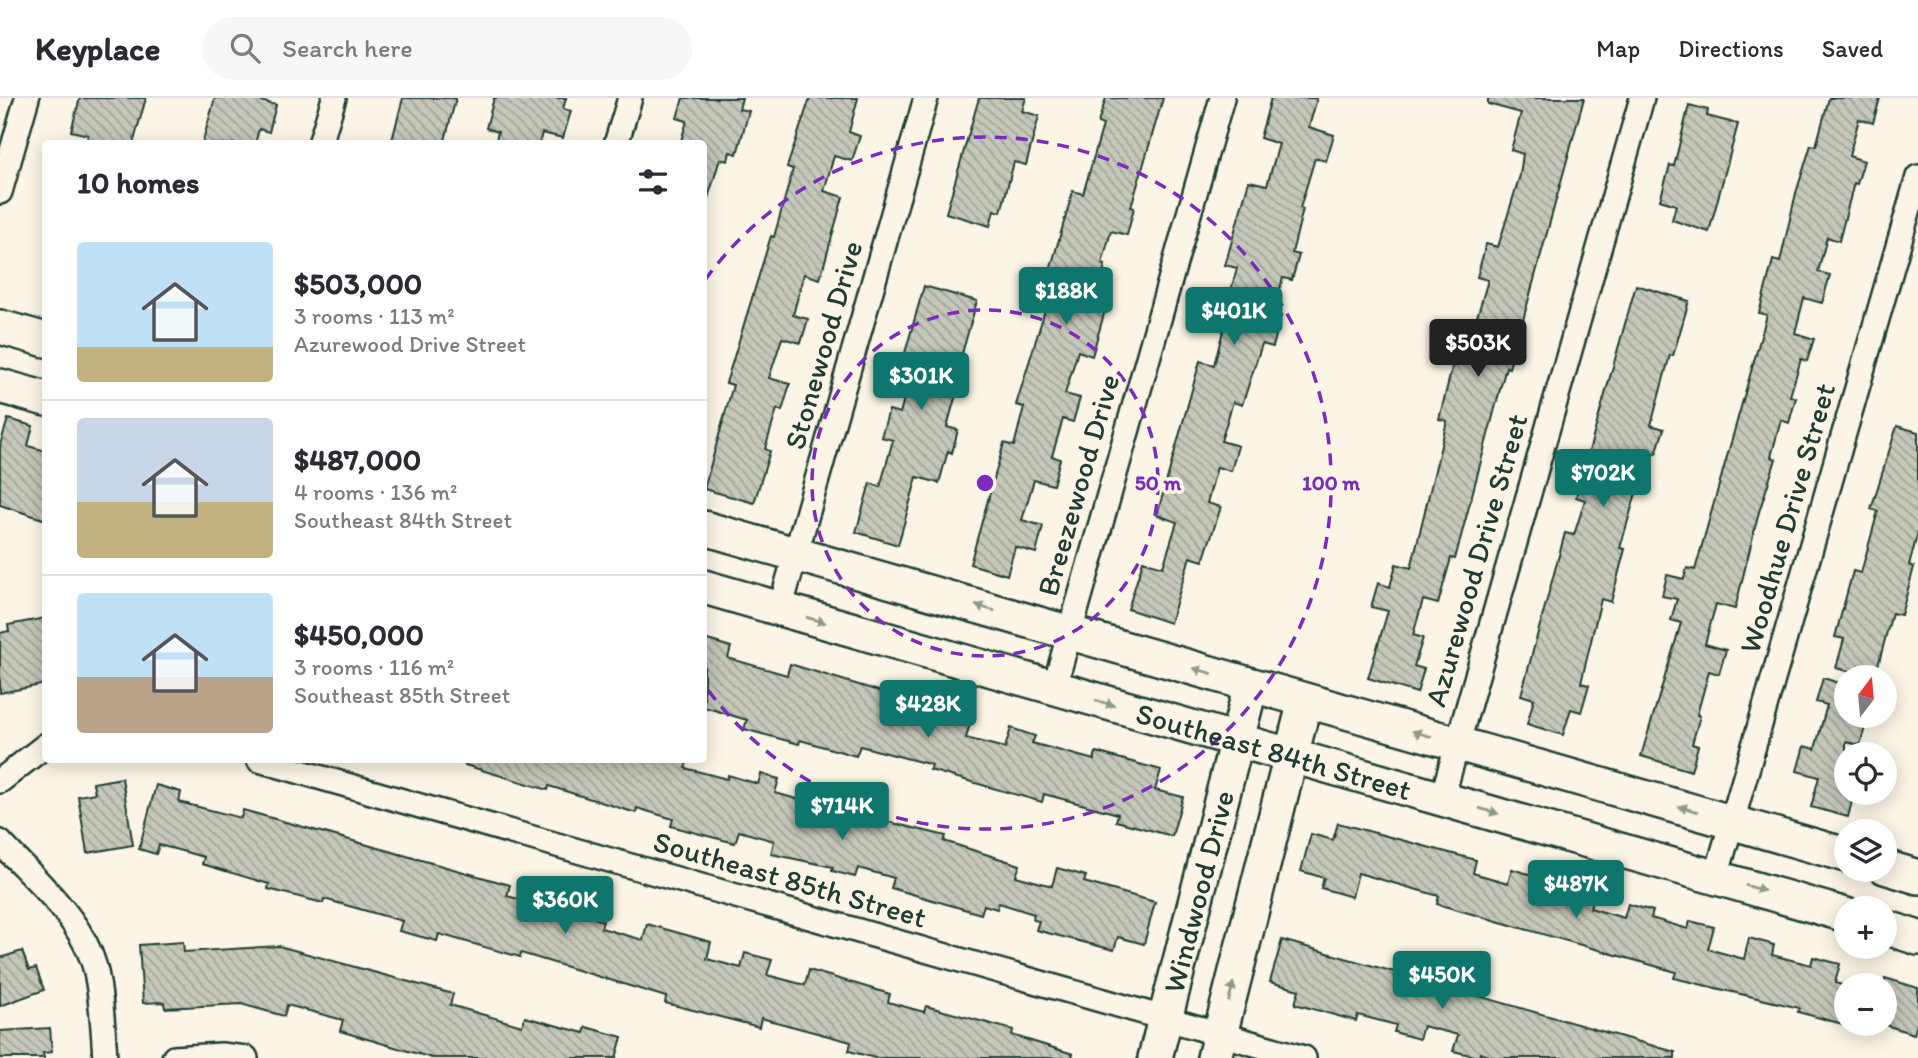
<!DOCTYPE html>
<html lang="en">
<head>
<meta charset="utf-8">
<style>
  body { margin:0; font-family:Itim,sans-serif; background:#f7f7f7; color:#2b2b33; height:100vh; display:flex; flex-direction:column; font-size:26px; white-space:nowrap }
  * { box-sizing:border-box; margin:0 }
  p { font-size:23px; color:#7c7c81 }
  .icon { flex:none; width:38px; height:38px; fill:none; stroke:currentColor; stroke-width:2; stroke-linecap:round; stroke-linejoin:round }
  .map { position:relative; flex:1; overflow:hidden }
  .panel { position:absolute; left:42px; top:42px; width:665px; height:623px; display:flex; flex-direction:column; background:#fff; border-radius:7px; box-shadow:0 4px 18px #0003 }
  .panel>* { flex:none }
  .needle { width:46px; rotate:16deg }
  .controls { position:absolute; left:1834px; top:567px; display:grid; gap:14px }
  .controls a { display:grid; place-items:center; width:63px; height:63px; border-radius:50%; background:#fff; box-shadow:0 4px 18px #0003; font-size:35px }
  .price { position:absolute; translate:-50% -60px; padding:0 16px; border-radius:7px; background:#0f766e; color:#fff; font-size:23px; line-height:46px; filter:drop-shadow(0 2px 4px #0008) }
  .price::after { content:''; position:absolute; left:50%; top:42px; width:21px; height:16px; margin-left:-10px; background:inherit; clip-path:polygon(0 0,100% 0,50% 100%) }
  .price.current { background:#222; color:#fff }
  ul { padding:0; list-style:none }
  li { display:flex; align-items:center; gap:21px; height:175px; padding:0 35px }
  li+li { border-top:2px solid #e1e1e2 }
  li span { display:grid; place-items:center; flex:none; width:196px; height:140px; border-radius:7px; color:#555 }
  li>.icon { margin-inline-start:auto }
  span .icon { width:84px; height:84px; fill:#fffc; stroke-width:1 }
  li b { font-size:30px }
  h2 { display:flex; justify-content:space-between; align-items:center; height:84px; padding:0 35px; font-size:30px }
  header { display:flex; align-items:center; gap:42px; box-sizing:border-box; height:98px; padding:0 35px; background:#fff; border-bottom:2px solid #e1e1e2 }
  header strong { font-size:33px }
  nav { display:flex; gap:38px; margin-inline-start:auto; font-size:24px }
  .search { width:490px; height:63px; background:#f7f7f7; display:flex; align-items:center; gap:18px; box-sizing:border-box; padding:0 24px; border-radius:38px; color:#7c7c81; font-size:26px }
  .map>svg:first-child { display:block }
</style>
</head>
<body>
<header>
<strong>Keyplace</strong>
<div class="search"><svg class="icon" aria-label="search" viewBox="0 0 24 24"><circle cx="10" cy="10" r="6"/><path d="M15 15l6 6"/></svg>Search here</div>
<nav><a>Map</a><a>Directions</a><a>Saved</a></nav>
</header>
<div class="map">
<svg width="1918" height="960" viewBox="0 0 1918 960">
  <defs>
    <pattern id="building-back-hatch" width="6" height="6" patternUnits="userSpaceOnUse" patternTransform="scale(1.75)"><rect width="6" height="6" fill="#c5c7b9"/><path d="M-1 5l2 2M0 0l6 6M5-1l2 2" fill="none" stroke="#9fa397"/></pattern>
  </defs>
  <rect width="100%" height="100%" fill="#fcf5e5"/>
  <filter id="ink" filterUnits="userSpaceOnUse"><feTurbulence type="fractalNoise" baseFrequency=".0143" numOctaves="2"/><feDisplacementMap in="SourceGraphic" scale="14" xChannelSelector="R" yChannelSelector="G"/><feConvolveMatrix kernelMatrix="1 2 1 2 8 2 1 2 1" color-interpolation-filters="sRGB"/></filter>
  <g filter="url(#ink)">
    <g fill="url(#building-back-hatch)" stroke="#1f3d34" stroke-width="2">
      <polygon points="80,0 146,0 133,46 86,46 88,37 71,33"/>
      <polygon points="215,0 249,0 276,7 269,34 259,31 255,46 202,46"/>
      <polygon points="403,0 456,0 444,46 391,46"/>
      <polygon points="494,0 566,0 563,11 571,13 563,40 542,35 539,46 495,46 498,34 486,30"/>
      <polygon points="683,0 742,0 739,11 749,13 737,56 730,54 728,63 720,61 708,100 704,100 704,46 680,46 687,23 677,20"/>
      <polygon points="810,0 858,0 849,34 860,38 852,63 834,58 824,93 843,99 820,181 804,176 793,217 808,221 801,245 782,240 769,280 790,286 782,313 777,311 765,351 770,353 754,405 704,391 733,287 726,285 771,138 774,139 793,71 787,69"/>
      <polygon points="979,0 1026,0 1022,13 1039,18 1026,67 1014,64 1001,114 994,112 990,128 946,115"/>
      <polygon points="1106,0 1163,0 1131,109 1134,110 1127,137 1111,133 1102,166 1105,167 1099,193 1110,195 1092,258 1078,253 1065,296 1080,300 1073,324 1063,321 1052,358 1060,361 1053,387 1034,382 1022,422 1043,428 1036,455 1015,449 1007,477 970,466 1004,345 1014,348 1024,309 1016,307 1046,209 1040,207 1073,93 1083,96 1103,27 1098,25"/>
      <polygon points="1271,0 1317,0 1309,29 1334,37 1326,63 1315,60 1300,110 1303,111 1292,155 1299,157 1292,182 1283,180 1273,216 1281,218 1273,249 1262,246 1242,307 1233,304 1221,343 1238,348 1231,373 1217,369 1207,405 1221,409 1203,463 1190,459 1170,525 1128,511 1143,463 1163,469 1177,424 1157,417 1200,263 1214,267 1224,229 1208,225 1214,200 1228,204 1237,170 1225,167 1249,83 1267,87 1279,46 1260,40"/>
      <polygon points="1488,0 1584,0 1523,222 1509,270 1506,269 1455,461 1451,460 1438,506 1423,502 1413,537 1423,540 1414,568 1424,571 1417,595 1368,580 1388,513 1371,509 1378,485 1390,489 1396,466 1411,470 1447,323 1439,321 1456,254 1443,250 1448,232 1471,239 1488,182 1477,179 1486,146 1498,149 1520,77 1523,56 1511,52 1521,15 1488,6"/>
      <polygon points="1829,0 1880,0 1873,25 1859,21 1849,58 1864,63 1857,86 1854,85 1839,143 1827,139 1818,174 1830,177 1822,205 1804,200 1795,235 1814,241 1807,263 1801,261 1790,298 1796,300 1789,325 1781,322 1771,359 1776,361 1759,414 1735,511 1716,506 1705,546 1726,552 1719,576 1709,573 1697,617 1700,618 1692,646 1698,648 1691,673 1641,658 1681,525 1671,522 1677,501 1662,498 1667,477 1684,481 1687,470 1695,472 1767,217 1759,215 1773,162 1780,164 1796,95 1811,47 1816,48"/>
      <polygon points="1689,7 1708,12 1707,18 1738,26 1709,134 1672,122 1676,107 1660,102 1670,67 1674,68"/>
      <polygon points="1636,187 1689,203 1673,258 1670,257 1651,327 1664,331 1656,356 1648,354 1620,450 1625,451 1611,504 1601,501 1581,585 1589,587 1581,614 1571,611 1563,637 1527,626 1534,601 1521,597 1565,435 1574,437 1585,402 1576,399"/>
      <polygon points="924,188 977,203 961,259 966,260 947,329 958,332 952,355 948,353 939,385 917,379 898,447 856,434 870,385 880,389 893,342 881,339 889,312 900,315 912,272 901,269"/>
      <polygon points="8,321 33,328 28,348 46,353 46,422 0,407 0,347"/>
      <polygon points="1897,328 1918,334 1918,434 1909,467 1914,469 1901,517 1892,515 1875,579 1869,579 1836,570 1844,541 1835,539 1853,473 1861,475 1878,413 1871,411"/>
      <polygon points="46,520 46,586 0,595 0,535 9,533 8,527"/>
      <polygon points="704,541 731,549 728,560 787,577 790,566 885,595 912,599 907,617 943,626 947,611 972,618 966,640 1005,650 1011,630 1035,638 1032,645 1094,662 1096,654 1161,672 1155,692 1183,699 1172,738 1116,723 1118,716 1044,696 1042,704 930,672 932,667 860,648 856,658 800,642 799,646 744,631 747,622 704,609"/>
      <polygon points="1823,580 1846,587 1846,618 1868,618 1860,647 1846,644 1846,695 1854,695 1848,719 1811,709 1819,679 1797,673 1804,648 1815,651 1827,607 1816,604"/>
      <polygon points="466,662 688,662 685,670 727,681 728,677 758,686 761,676 779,681 775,695 848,715 850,707 870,712 868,719 946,738 944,743 1020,767 1016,778 1052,788 1057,770 1086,778 1084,784 1155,804 1144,846 1118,839 1114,852 1036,832 1039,823 1033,822 1034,816 999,805 997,811 984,807 981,816 891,790 894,780 858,770 855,779 832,773 833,769 771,756 774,743 739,733 735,745 700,736 671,728 673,721 637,710 636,715 549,688 548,692 465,667"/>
      <polygon points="122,680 133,747 87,755 78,698 95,695 93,685"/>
      <polygon points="156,687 181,694 179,704 241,720 243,712 510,787 507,798 548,809 552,799 576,806 574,814 603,823 601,830 643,842 647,826 711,844 707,861 741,870 745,855 772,862 767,877 805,887 809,872 890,896 888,904 924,914 926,908 1013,932 1012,937 1073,956 1072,960 875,960 849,953 851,944 761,920 759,929 697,913 665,905 666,899 521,855 520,859 439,836 437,843 399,833 402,823 324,801 323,805 268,791 269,786 202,766 204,759 159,747 156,756 139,751"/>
      <polygon points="1338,725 1476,762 1473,775 1508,785 1512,771 1594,795 1590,810 1624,820 1628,806 1653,813 1651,820 1688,831 1690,823 1714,829 1708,851 1744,861 1749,840 1774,847 1772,857 1811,867 1813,859 1840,866 1835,885 1846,888 1846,927 1798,914 1799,910 1674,880 1676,874 1437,806 1439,798 1358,775 1352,799 1321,790 1324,780 1301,773 1311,736 1333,742"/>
      <polygon points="1282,842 1675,954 1675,960 1496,960 1480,955 1479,959 1453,953 1458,937 1423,928 1419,941 1394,934 1396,927 1358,917 1356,923 1295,906 1299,892 1270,884"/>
      <polygon points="183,844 184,854 279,848 453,896 450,907 522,928 525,919 584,935 586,929 622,939 616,960 432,960 340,933 343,922 287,907 284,918 241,906 165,910 164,904 143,905 139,847"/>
      <polygon points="22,853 29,872 36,870 44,892 0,908 0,860"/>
      <polygon points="1885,880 1918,890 1918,923 1914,936 1885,927"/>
      <polygon points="50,930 52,954 43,955 44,960 0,960 0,933"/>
    </g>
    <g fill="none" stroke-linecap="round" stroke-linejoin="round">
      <defs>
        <g id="street">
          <polyline points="320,46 334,0"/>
          <polyline points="616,46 630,0"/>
          <polyline points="0,94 27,0"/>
          <polyline points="780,511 926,0"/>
          <polyline points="1054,590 1222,0"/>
          <polyline points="259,662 1304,960"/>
          <polyline points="0,683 46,647"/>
          <polyline points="1442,700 1642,0"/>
          <path d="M0,744C34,781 84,822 96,874C102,902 103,931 105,960"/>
          <polyline points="1716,779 1918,79"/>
          <polyline points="174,960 221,957 246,960"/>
        </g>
        <g id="secondary">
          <polyline points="0,229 46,242"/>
          <polyline points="0,288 46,301"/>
          <polyline points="704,430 1846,757"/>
          <path id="s1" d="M704,489L1846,817"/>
          <polyline points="1885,769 1918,779"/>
          <polyline points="1885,829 1918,840"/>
          <path id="s2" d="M1155,960L1251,587"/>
          <polyline points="1214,960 1305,603"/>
        </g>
      </defs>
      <use href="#street" stroke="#1f3d34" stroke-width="28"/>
      <use href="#secondary" stroke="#1f3d34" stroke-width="38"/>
      <use href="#street" stroke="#fcf5e5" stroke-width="23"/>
      <use href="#secondary" stroke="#fcf5e5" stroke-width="33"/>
    </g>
    <defs><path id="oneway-solid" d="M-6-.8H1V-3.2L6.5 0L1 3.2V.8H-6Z" transform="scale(1.75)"/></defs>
    <g fill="#8e998c">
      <use href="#oneway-solid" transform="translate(985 510) rotate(-164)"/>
      <use href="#oneway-solid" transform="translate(816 522) rotate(16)"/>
      <use href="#oneway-solid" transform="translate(1203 573) rotate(-164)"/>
      <use href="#oneway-solid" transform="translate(1105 605) rotate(16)"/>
      <use href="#oneway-solid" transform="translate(1422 636) rotate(-164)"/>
      <use href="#oneway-solid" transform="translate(1688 711) rotate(-164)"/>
      <use href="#oneway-solid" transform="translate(1489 713) rotate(16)"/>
      <use href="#oneway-solid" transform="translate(1755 790) rotate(16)"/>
      <use href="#oneway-solid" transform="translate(1231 894) rotate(-76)"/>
    </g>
  </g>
  <g fill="none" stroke="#7b2cbf" stroke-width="3.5" stroke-dasharray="12 9">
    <circle cx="985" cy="385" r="173"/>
    <path d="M705 182A346 346 0 1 1 705 588"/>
  </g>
  <g text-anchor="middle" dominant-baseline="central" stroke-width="7" stroke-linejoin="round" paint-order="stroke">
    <g font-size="30" fill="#1f3d34" stroke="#fcf5e5">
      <text transform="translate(823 247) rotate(-74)">Stonewood Drive</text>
      <text transform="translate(1078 387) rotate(-74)">Breezewood Drive</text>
      <text transform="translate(1787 420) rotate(-74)">Woodhue Drive Street</text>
      <text transform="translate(1476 462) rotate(-74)">Azurewood Drive Street</text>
      <text stroke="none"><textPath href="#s1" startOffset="593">Southeast 84th Street</textPath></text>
      <text transform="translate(790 781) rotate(16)">Southeast 85th Street</text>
      <text stroke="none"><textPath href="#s2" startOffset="172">Windwood Drive</textPath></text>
    </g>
  </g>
  <circle cx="985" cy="385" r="10" fill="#7b2cbf" stroke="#fcf5e5" stroke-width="3.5"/>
  <g font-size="21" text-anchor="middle" font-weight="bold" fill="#7b2cbf" stroke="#fcf5e5" stroke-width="7" stroke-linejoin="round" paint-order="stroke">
    <text x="1158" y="392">50 m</text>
    <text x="1331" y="392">100 m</text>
  </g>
</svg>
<div class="controls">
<a><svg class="needle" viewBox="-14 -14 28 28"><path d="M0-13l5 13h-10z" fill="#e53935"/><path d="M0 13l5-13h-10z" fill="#7c7c81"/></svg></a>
<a><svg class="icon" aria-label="locate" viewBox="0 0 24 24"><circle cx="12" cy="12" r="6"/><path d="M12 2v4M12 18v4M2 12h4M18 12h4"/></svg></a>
<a><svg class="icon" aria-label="layers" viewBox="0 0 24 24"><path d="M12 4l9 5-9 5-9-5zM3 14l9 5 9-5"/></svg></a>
<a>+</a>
<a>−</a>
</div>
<b class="price" style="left:1066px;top:229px">$188K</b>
<b class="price" style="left:1234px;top:249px">$401K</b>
<b class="price current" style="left:1478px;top:281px">$503K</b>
<b class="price" style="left:921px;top:314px">$301K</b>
<b class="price" style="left:1603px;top:411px">$702K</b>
<b class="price" style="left:928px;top:642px">$428K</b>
<b class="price" style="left:842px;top:744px">$714K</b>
<b class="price" style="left:1576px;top:822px">$487K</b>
<b class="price" style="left:565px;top:838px">$360K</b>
<b class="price" style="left:1442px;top:913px">$450K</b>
<section class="panel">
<h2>10 homes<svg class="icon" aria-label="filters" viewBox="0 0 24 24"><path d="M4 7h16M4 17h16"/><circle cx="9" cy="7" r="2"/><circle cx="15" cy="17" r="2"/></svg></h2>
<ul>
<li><span style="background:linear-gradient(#bfe0f5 75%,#c2b280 0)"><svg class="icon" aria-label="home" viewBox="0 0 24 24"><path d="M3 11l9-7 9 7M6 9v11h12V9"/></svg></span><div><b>$503,000</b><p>3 rooms · 113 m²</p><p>Azurewood Drive Street</p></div></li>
<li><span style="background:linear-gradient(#c9d6e8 60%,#c2b280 0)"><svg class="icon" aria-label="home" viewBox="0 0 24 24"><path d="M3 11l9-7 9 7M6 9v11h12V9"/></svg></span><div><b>$487,000</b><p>4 rooms · 136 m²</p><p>Southeast 84th Street</p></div></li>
<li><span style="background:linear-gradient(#bfe0f5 60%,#b9a48a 0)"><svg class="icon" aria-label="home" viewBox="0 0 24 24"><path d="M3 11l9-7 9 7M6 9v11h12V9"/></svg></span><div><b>$450,000</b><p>3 rooms · 116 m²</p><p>Southeast 85th Street</p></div></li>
</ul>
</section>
</div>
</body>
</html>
